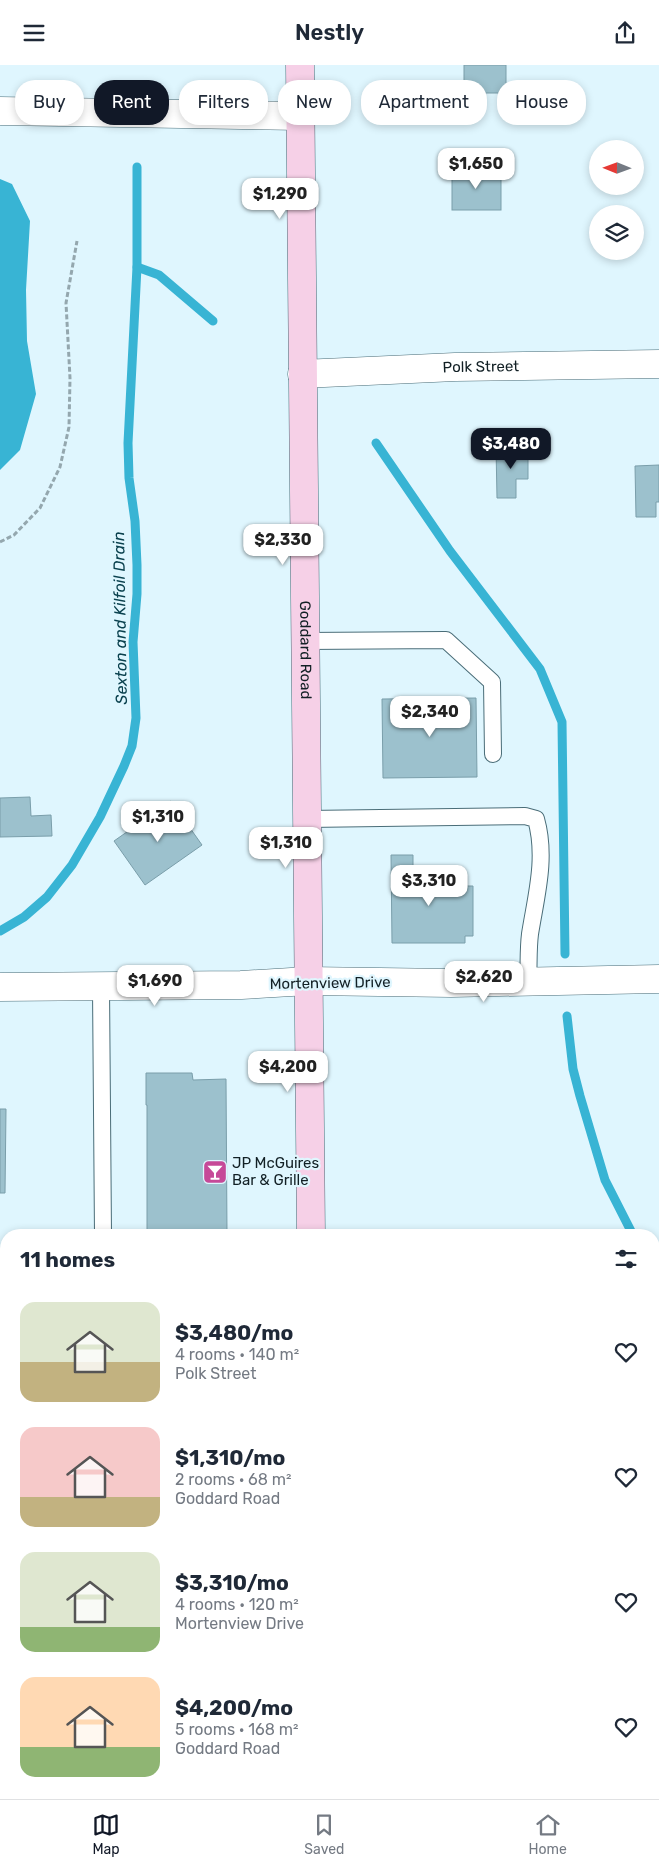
<!DOCTYPE html>
<html lang="en">
<head>
<meta charset="utf-8">
<style>
  body { margin:0; font-family:Rubik,sans-serif; background:#f2f2f3; color:#1f2937; height:100vh; display:flex; flex-direction:column; font-size:19px; white-space:nowrap }
  * { box-sizing:border-box; margin:0 }
  p { font-size:16px; color:#747a83 }
  .icon { flex:none; width:28px; height:28px; fill:none; stroke:currentColor; stroke-width:2; stroke-linecap:round; stroke-linejoin:round }
  .map { position:relative; flex:1; overflow:hidden }
  .panel { position:absolute; left:0px; top:1164px; width:660px; height:571px; display:flex; flex-direction:column; background:#fff; border-radius:20px 20px 0 0; box-shadow:0 2px 8px #0003 }
  .panel>* { flex:none }
  .guide { position:absolute; left:15px; top:15px; width:630px; height:45px; display:flex; gap:10px }
  .needle { width:32px; rotate:271deg }
  .fabs { position:absolute; left:589px; top:75px; display:grid; gap:10px }
  .fabs a { display:grid; place-items:center; width:55px; height:55px; border-radius:50%; background:#fff; box-shadow:0 2px 8px #0003; font-size:25px }
  .price { position:absolute; translate:-50% -42px; padding:0 11px; border-radius:10px; background:#fff; color:#222; font-size:16px; line-height:32px; filter:drop-shadow(0 1px 2px #0008) }
  .price::after { content:''; position:absolute; left:50%; top:30px; width:15px; height:11px; margin-left:-8px; background:inherit; clip-path:polygon(0 0,100% 0,50% 100%) }
  .price.on { background:#111827; color:#fff }
  ul { padding:0; list-style:none }
  li { display:flex; align-items:center; gap:15px; height:125px; padding:0 20px }
  li span { display:grid; place-items:center; flex:none; width:140px; height:100px; border-radius:15px; color:#555 }
  li>.icon { margin-inline-start:auto }
  span .icon { width:60px; height:60px; fill:#fffc; stroke-width:1 }
  li b { font-size:21px }
  h2 { display:flex; justify-content:space-between; align-items:center; height:60px; padding:0 20px; font-size:21px }
  .chip { padding:0 18px; border-radius:20px; background:#fff; box-shadow:0 2px 8px #0003; font-size:18px; line-height:45px }
  .chip.on { background:#111827; color:#fff }
  header { display:flex; justify-content:space-between; align-items:center; height:65px; padding:0 20px; background:#fff; font-size:22px; font-weight:600 }
  .menu { display:flex; justify-content:space-around; align-items:center; height:70px; border-top:1px solid #e0e1e3; background:#fff; font-size:14px; color:#747a83 }
  .menu a { display:grid; justify-items:center; gap:2px }
  .menu .on { color:#111827 }
  .map>svg:first-child { display:block }
</style>
</head>
<body>
<header><svg class="icon" aria-label="menu" viewBox="0 0 24 24"><path d="M4 6h16M4 12h16M4 18h16"/></svg>Nestly<svg class="icon" aria-label="share" viewBox="0 0 24 24"><path d="M12 15V3M7 8l5-5 5 5M5 13v7h14v-7"/></svg></header>
<div class="map">
<svg width="659" height="1734" viewBox="0 0 659 1734">
  <rect width="100%" height="100%" fill="#dff6fe"/>
  <polygon fill="#38b4d4" points="0,114 12,119 30,156 26,225 27,276 36,329 20,385 0,405"/>
  <g fill="none" stroke-linecap="round" stroke-linejoin="round">
    <g stroke="#38b4d4" stroke-width="9">
      <polyline points="137,202 159,210 213,256"/>
      <polyline points="376,378 450,486 540,604 562,657 565,889"/>
      <polyline points="0,866 24,852 47,832 72,800 100,752 124,701 132,681 136,653 133,577 137,529 137,500 135,456 129,413 128,378 137,202 137,102"/>
      <polyline points="567,951 573,1004 580,1031 605,1115 633,1170"/>
      <polyline points="654,1211 659,1222"/>
    </g>
  </g>
  <g fill="#9cc1cd" stroke="#7a9eaa">
    <rect x="464" y="0" width="42" height="28"/>
    <rect x="452" y="105" width="49" height="40"/>
    <polygon points="496,382 528,382 528,414 516,414 516,433 497,433"/>
    <polygon points="659,400 659,437 656,437 656,452 636,452 635,401"/>
    <polygon points="476,633 477,712 383,713 382,634"/>
    <polygon points="30,732 31,751 51,750 52,771 0,772 0,733"/>
    <polygon points="171,736 202,780 145,820 114,776"/>
    <polygon points="391,790 413,790 413,816 464,816 465,821 473,821 473,871 465,871 465,878 392,878"/>
    <polygon points="146,1008 192,1008 193,1015 226,1014 227,1170 147,1169 147,1040 146,1040"/>
    <polygon points="0,1044 6,1044 5,1128 0,1128"/>
    <rect x="0" y="1282" width="6" height="246"/>
    <rect x="654" y="1428" width="5" height="39"/>
  </g>
  <g fill="none" stroke-linecap="round" stroke-linejoin="round">
    <defs>
      <g id="service">
        <polyline points="305,576 446,575 492,617 493,689"/>
        <path d="M307,754L525,751L536,754C547,793 536,831 530,869C528,885 529,901 528,916"/>
        <polyline points="101,922 103,1170"/>
        <polyline points="0,1273 6,1273"/>
        <polyline points="0,1545 6,1545"/>
      </g>
      <g id="minor">
        <polyline points="0,46 300,51"/>
        <path id="s1" d="M302,309L455,302L659,299"/>
        <polyline points="308,916 451,918 659,914"/>
      </g>
      <polyline id="tertiary" points="0,922 241,920 308,916"/>
      <g id="secondary">
        <path id="s2" d="M300,0L311,1170"/>
        <polyline points="316,1729 316,1734"/>
      </g>
    </defs>
    <use href="#service" stroke="#4a6d78" stroke-width="18"/>
    <use href="#minor" stroke="#4a6d78" stroke-width="29"/>
    <use href="#tertiary" stroke="#4a6d78" stroke-width="29"/>
    <use href="#secondary" stroke="#4a6d78" stroke-width="29"/>
    <polyline stroke="#94a7ae" stroke-width="3" stroke-dasharray="5 2.5" stroke-linecap="butt" points="0,477 14,470 40,443 60,402 69,362 70,313 66,238 77,176"/>
    <use href="#service" stroke="#fff" stroke-width="16"/>
    <use href="#minor" stroke="#fff" stroke-width="28"/>
    <use href="#tertiary" stroke="#fff" stroke-width="28"/>
    <use href="#secondary" stroke="#f6d0e7" stroke-width="28"/>
  </g>
  <defs>
    <symbol id="bar-square" viewBox="-11 -11 22 22"><rect x="-9" y="-9" width="18" height="18" rx="4" fill="#c64998" stroke="#dff6fe"/><path d="M-6-5H6L.8 .8V4.5H3.5V6h-7V4.5H-.8V.8Z" fill="#fff"/></symbol>
  </defs>
  <g fill-rule="evenodd">
    <use href="#bar-square" x="201" y="1093" width="28" height="28"/>
  </g>
  <g text-anchor="middle" dominant-baseline="central" stroke-width="4.5" stroke-linejoin="round" paint-order="stroke">
    <g font-size="15" fill="#122025" stroke="#dff6fe">
      <text stroke="none"><textPath href="#s1" startOffset="179">Polk Street</textPath></text>
      <text stroke="none"><textPath href="#s2" startOffset="585">Goddard Road</textPath></text>
      <text transform="translate(330 918) rotate(-1)">Mortenview Drive</text>
    </g>
    <g font-size="15" fill="#122025" stroke="#dff6fe" text-anchor="start">
      <text x="232" y="1098">JP McGuires<tspan x="232" dy="17">Bar &amp; Grille</tspan></text>
    </g>
    <g font-size="16" font-style="italic" fill="#0a414e" stroke="#dff6fe">
      <text transform="translate(120 553) rotate(-91)">Sexton and Kilfoil Drain</text>
    </g>
  </g>
</svg>
<div class="fabs">
<a><svg class="needle" viewBox="-14 -14 28 28"><path d="M0-13l5 13h-10z" fill="#e53935"/><path d="M0 13l5-13h-10z" fill="#747a83"/></svg></a>
<a><svg class="icon" aria-label="layers" viewBox="0 0 24 24"><path d="M12 4l9 5-9 5-9-5zM3 14l9 5 9-5"/></svg></a>
</div>
<b class="price" style="left:476px;top:125px">$1,650</b>
<b class="price" style="left:280px;top:155px">$1,290</b>
<b class="price on" style="left:511px;top:405px">$3,480</b>
<b class="price" style="left:283px;top:501px">$2,330</b>
<b class="price" style="left:430px;top:673px">$2,340</b>
<b class="price" style="left:158px;top:778px">$1,310</b>
<b class="price" style="left:286px;top:804px">$1,310</b>
<b class="price" style="left:429px;top:842px">$3,310</b>
<b class="price" style="left:484px;top:938px">$2,620</b>
<b class="price" style="left:155px;top:942px">$1,690</b>
<b class="price" style="left:288px;top:1028px">$4,200</b>
<div class="guide">
<a class="chip">Buy</a>
<a class="chip on">Rent</a>
<a class="chip">Filters</a>
<a class="chip">New</a>
<a class="chip">Apartment</a>
<a class="chip">House</a>
</div>
<section class="panel">
<h2>11 homes<svg class="icon" aria-label="filters" viewBox="0 0 24 24"><path d="M4 7h16M4 17h16"/><circle cx="9" cy="7" r="2"/><circle cx="15" cy="17" r="2"/></svg></h2>
<ul>
<li><span style="background:linear-gradient(#dfe7d0 60%,#c2b280 0)"><svg class="icon" aria-label="home" viewBox="0 0 24 24"><path d="M3 11l9-7 9 7M6 9v11h12V9"/></svg></span><div><b>$3,480/mo</b><p>4 rooms · 140 m²</p><p>Polk Street</p></div><svg class="icon" aria-label="heart" viewBox="0 0 24 24"><path d="M12 20l-8-8c-3-5 5-10 8-4 3-6 11-1 8 4z"/></svg></li>
<li><span style="background:linear-gradient(#f6c9c9 70%,#c2b280 0)"><svg class="icon" aria-label="home" viewBox="0 0 24 24"><path d="M3 11l9-7 9 7M6 9v11h12V9"/></svg></span><div><b>$1,310/mo</b><p>2 rooms · 68 m²</p><p>Goddard Road</p></div><svg class="icon" aria-label="heart" viewBox="0 0 24 24"><path d="M12 20l-8-8c-3-5 5-10 8-4 3-6 11-1 8 4z"/></svg></li>
<li><span style="background:linear-gradient(#dfe7d0 75%,#8fb573 0)"><svg class="icon" aria-label="home" viewBox="0 0 24 24"><path d="M3 11l9-7 9 7M6 9v11h12V9"/></svg></span><div><b>$3,310/mo</b><p>4 rooms · 120 m²</p><p>Mortenview Drive</p></div><svg class="icon" aria-label="heart" viewBox="0 0 24 24"><path d="M12 20l-8-8c-3-5 5-10 8-4 3-6 11-1 8 4z"/></svg></li>
<li><span style="background:linear-gradient(#ffd9b3 70%,#8fb573 0)"><svg class="icon" aria-label="home" viewBox="0 0 24 24"><path d="M3 11l9-7 9 7M6 9v11h12V9"/></svg></span><div><b>$4,200/mo</b><p>5 rooms · 168 m²</p><p>Goddard Road</p></div><svg class="icon" aria-label="heart" viewBox="0 0 24 24"><path d="M12 20l-8-8c-3-5 5-10 8-4 3-6 11-1 8 4z"/></svg></li>
</ul>
</section>
</div>
<nav class="menu">
<a class="on"><svg class="icon" aria-label="map" viewBox="0 0 24 24"><path d="M3 6l6-2 6 2 6-2v14l-6 2-6-2-6 2zM9 4v14M15 6v14"/></svg>Map</a>
<a><svg class="icon" aria-label="saved" viewBox="0 0 24 24"><path d="M7 4h10v16l-5-4-5 4z"/></svg>Saved</a>
<a><svg class="icon" aria-label="home" viewBox="0 0 24 24"><path d="M3 11l9-7 9 7M6 9v11h12V9"/></svg>Home</a>
</nav>
</body>
</html>
